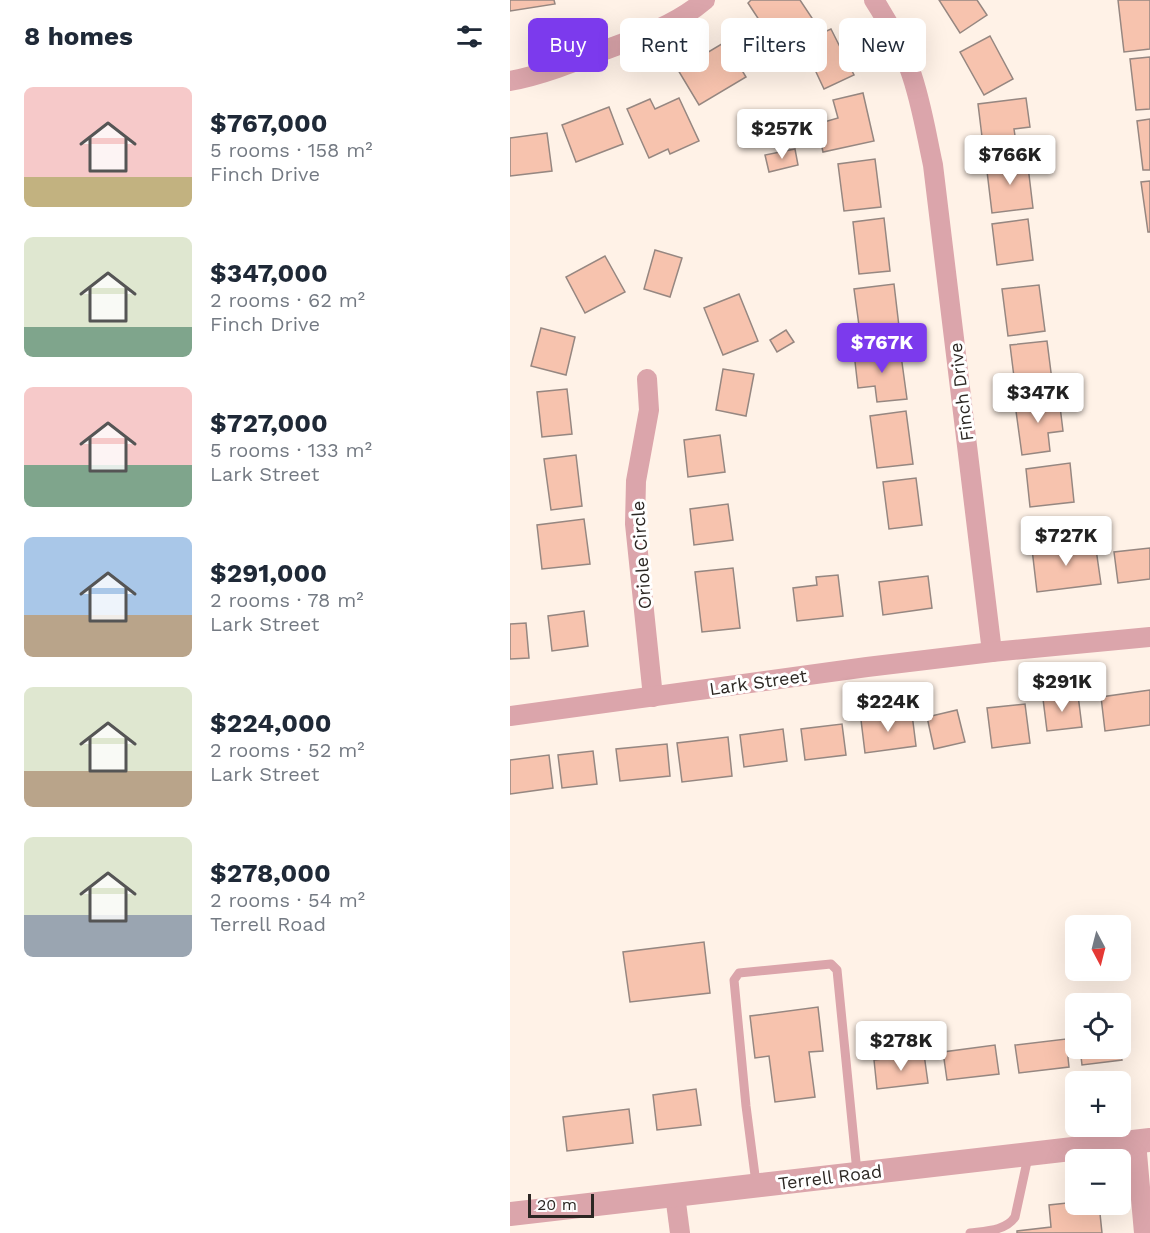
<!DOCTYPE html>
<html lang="en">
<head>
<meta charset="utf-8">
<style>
  body { margin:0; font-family:"Work Sans",sans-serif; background:#f2f2f3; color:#1f2937; height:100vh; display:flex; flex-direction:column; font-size:22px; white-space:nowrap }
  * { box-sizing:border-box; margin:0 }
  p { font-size:20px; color:#747a83 }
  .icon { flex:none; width:33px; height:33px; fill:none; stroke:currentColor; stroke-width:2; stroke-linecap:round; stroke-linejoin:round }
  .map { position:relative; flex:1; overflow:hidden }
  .sheet { display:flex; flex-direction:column; background:#fff; width:510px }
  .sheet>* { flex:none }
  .hud { position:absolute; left:18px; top:18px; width:531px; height:54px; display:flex; gap:12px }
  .needle { width:39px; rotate:173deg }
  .controls { position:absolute; left:555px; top:915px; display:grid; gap:12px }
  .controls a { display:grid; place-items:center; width:66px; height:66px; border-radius:9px; background:#fff; box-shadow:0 6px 24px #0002; font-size:30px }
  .scale { position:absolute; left:18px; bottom:15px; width:66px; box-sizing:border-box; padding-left:6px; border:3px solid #2c2723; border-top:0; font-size:16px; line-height:21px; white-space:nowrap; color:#2c2723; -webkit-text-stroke:4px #fff; paint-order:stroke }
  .price { position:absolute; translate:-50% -51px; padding:0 14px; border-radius:6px; background:#fff; color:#222; font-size:20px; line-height:39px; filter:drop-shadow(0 2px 3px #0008) }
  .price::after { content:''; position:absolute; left:50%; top:36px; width:18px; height:14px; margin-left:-9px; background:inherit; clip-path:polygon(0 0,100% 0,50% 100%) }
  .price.selected { background:#7c3aed; color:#fff }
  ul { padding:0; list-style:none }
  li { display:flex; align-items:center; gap:18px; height:150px; padding:0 24px }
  li span { display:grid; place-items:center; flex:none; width:168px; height:120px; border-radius:9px; color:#555 }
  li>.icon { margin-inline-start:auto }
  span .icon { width:72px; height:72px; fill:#fffc; stroke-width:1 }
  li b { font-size:26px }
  h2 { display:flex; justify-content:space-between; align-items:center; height:72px; padding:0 24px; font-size:26px }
  .pill { padding:0 21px; border-radius:9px; background:#fff; box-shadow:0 6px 24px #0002; font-size:21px; line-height:54px }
  .pill.selected { background:#7c3aed; color:#fff }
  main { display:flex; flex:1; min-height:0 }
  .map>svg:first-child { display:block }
</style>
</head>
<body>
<main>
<section class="sheet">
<h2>8 homes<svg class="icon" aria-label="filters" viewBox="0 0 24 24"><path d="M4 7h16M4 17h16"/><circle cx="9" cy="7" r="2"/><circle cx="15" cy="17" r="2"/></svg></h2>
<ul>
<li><span style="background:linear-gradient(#f6c9c9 75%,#c2b280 0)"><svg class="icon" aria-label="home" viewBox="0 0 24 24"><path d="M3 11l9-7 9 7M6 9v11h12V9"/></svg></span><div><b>$767,000</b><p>5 rooms · 158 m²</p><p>Finch Drive</p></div></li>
<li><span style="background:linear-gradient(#dfe7d0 75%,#7fa58c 0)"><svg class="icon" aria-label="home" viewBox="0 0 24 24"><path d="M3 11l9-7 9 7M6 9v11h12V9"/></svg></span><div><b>$347,000</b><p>2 rooms · 62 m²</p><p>Finch Drive</p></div></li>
<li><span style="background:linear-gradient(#f6c9c9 65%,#7fa58c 0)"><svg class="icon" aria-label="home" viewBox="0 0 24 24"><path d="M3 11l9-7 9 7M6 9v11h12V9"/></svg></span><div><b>$727,000</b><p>5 rooms · 133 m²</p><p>Lark Street</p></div></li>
<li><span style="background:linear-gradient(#a9c7e8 65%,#b9a48a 0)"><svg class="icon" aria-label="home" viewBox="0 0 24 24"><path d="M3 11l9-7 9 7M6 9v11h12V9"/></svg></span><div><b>$291,000</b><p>2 rooms · 78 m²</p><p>Lark Street</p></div></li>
<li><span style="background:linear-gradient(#dfe7d0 70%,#b9a48a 0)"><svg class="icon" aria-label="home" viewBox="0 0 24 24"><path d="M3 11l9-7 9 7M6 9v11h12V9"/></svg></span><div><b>$224,000</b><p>2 rooms · 52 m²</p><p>Lark Street</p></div></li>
<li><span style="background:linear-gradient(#dfe7d0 65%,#9aa5b1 0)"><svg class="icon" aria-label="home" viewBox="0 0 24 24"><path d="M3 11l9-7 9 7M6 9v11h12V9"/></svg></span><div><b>$278,000</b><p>2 rooms · 54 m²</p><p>Terrell Road</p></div></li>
</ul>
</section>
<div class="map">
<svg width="640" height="1233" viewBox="0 0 640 1233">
  <rect width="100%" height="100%" fill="#fff2e7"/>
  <g fill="#f7c3ae" stroke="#968781" stroke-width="1.5">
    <polygon points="0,0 44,0 45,4 0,11"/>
    <polygon points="241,0 290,0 304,21 278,38 268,25 257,32 238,3"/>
    <polygon points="429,0 467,0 477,15 450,33"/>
    <polygon points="608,0 640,0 640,49 614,52"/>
    <polygon points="321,29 344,75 314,89 292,42"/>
    <polygon points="480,36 503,79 474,95 450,52"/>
    <polygon points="215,42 236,77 189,105 168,70"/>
    <polygon points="640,57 640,109 626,110 620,59"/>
    <polygon points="353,93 364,141 313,152 307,124 328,118 323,100"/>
    <polygon points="169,98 189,141 160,154 158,149 139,158 117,109 140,99 145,109"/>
    <polygon points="516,98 520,127 504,129 507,149 474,153 468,104"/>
    <polygon points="99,107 113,144 66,162 52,125"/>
    <polygon points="640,119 640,170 633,170 627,121"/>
    <polygon points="37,133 42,171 0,176 0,138"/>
    <polygon points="285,149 288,165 259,172 255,155"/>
    <polygon points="517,158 523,208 482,213 476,163"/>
    <polygon points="365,159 371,207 334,211 328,164"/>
    <polygon points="640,181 640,232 638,232 631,182"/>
    <polygon points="374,218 380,271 349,274 343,222"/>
    <polygon points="518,219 523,260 487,265 482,224"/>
    <polygon points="145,250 172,258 160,297 134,289"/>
    <polygon points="95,256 115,292 75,313 56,277"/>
    <polygon points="384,284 390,335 351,340 344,289"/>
    <polygon points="529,285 535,331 498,336 492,289"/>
    <polygon points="229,294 248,341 213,355 194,308"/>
    <polygon points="31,328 65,337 56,375 21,366"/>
    <polygon points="276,330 284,342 267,352 260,340"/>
    <polygon points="537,341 543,388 506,393 500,345"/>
    <polygon points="390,348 397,399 367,402 365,386 348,388 344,353"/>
    <polygon points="213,369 244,374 236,416 206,410"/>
    <polygon points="57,389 62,434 32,437 27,392"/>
    <polygon points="549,398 553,431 538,433 540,451 512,455 505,404"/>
    <polygon points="396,411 403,464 367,468 360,416"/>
    <polygon points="210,435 215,472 178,477 174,440"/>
    <polygon points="66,455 72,506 41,510 34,459"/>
    <polygon points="560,463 564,502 520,507 516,469"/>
    <polygon points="406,478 412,525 379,529 373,482"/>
    <polygon points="218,504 223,540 184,545 180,509"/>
    <polygon points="74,519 80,564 32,569 27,525"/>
    <polygon points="585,542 591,584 527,592 522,549"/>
    <polygon points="640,548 640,579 608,583 604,552"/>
    <polygon points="223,568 230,628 192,632 185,572"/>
    <polygon points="328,575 333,616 287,621 283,588 307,585 306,577"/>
    <polygon points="418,576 422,608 373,615 369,582"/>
    <polygon points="74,611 78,646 42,651 38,616"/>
    <polygon points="16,623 19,658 0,659 0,624"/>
    <polygon points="640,690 640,725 595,731 591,697"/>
    <polygon points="568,695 572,727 537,731 533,699"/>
    <polygon points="515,704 520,743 482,748 477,708"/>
    <polygon points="447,710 455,742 424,749 417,717"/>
    <polygon points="402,714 406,746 355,753 351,720"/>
    <polygon points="332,724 336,755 295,760 291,729"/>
    <polygon points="273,729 277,761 234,767 230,735"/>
    <polygon points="218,737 222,776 172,782 167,743"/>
    <polygon points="157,744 160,776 110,781 106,749"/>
    <polygon points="83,751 87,784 52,788 48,755"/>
    <polygon points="39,755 43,788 0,794 0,760"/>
    <polygon points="194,942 200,993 120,1002 113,952"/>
    <polygon points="308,1007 313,1051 299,1052 305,1097 265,1102 259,1056 245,1058 240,1016"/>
    <polygon points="556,1039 559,1067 509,1073 505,1045"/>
    <polygon points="485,1045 489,1074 437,1080 433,1052"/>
    <polygon points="610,1047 612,1060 572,1065 570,1048"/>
    <polygon points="414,1054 418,1083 367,1089 364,1060"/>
    <polygon points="186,1089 191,1125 147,1130 143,1095"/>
    <polygon points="119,1109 123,1143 57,1151 53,1117"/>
    <polygon points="566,1202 566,1204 589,1204 592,1233 507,1233 507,1231 541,1227 539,1205"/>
  </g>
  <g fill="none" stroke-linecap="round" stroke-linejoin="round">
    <g stroke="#dba5ab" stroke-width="9">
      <polyline points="246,1183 236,1106 224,980 229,973 321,964 327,970 347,1172"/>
      <path d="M460,1233C475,1231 496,1231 505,1217L518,1157"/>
    </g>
    <g stroke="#dba5ab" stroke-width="20">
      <path d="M364,0C378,22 391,45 400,70C411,100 416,133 423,165L482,652"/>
      <path d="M0,81C32,75 62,63 92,51C128,38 166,25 195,0"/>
      <polyline points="137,379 139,410 126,481 125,524 143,697"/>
      <polyline points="0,716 357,667 482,652 640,637"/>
      <polyline points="626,1142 634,1233"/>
      <polyline points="165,1195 170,1233"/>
    </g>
    <polyline stroke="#dba5ab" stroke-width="24" points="0,1214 640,1140"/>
  </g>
  <g text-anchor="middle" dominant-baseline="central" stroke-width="6" stroke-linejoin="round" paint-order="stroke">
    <g font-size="18" fill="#2c2723" stroke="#fff">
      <text transform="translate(451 392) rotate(-97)">Finch Drive</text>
      <text transform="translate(131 555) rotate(-94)">Oriole Circle</text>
      <text transform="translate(248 682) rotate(-8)">Lark Street</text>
      <text transform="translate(320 1177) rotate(-7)">Terrell Road</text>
    </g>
  </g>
</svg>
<div class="controls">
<a><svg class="needle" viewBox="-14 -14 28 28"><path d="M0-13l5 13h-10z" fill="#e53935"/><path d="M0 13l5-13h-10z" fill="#747a83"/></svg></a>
<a><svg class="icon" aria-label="locate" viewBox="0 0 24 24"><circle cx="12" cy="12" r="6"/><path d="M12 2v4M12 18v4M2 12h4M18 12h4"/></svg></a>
<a>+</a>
<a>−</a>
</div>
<div class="scale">20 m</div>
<b class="price" style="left:272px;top:160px">$257K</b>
<b class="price" style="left:500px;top:186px">$766K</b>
<b class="price selected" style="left:372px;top:374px">$767K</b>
<b class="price" style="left:528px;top:424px">$347K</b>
<b class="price" style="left:556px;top:567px">$727K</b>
<b class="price" style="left:552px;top:713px">$291K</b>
<b class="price" style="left:378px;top:733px">$224K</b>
<b class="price" style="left:391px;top:1072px">$278K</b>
<div class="hud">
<a class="pill selected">Buy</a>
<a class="pill">Rent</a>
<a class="pill">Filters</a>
<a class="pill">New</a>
</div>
</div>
</main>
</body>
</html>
